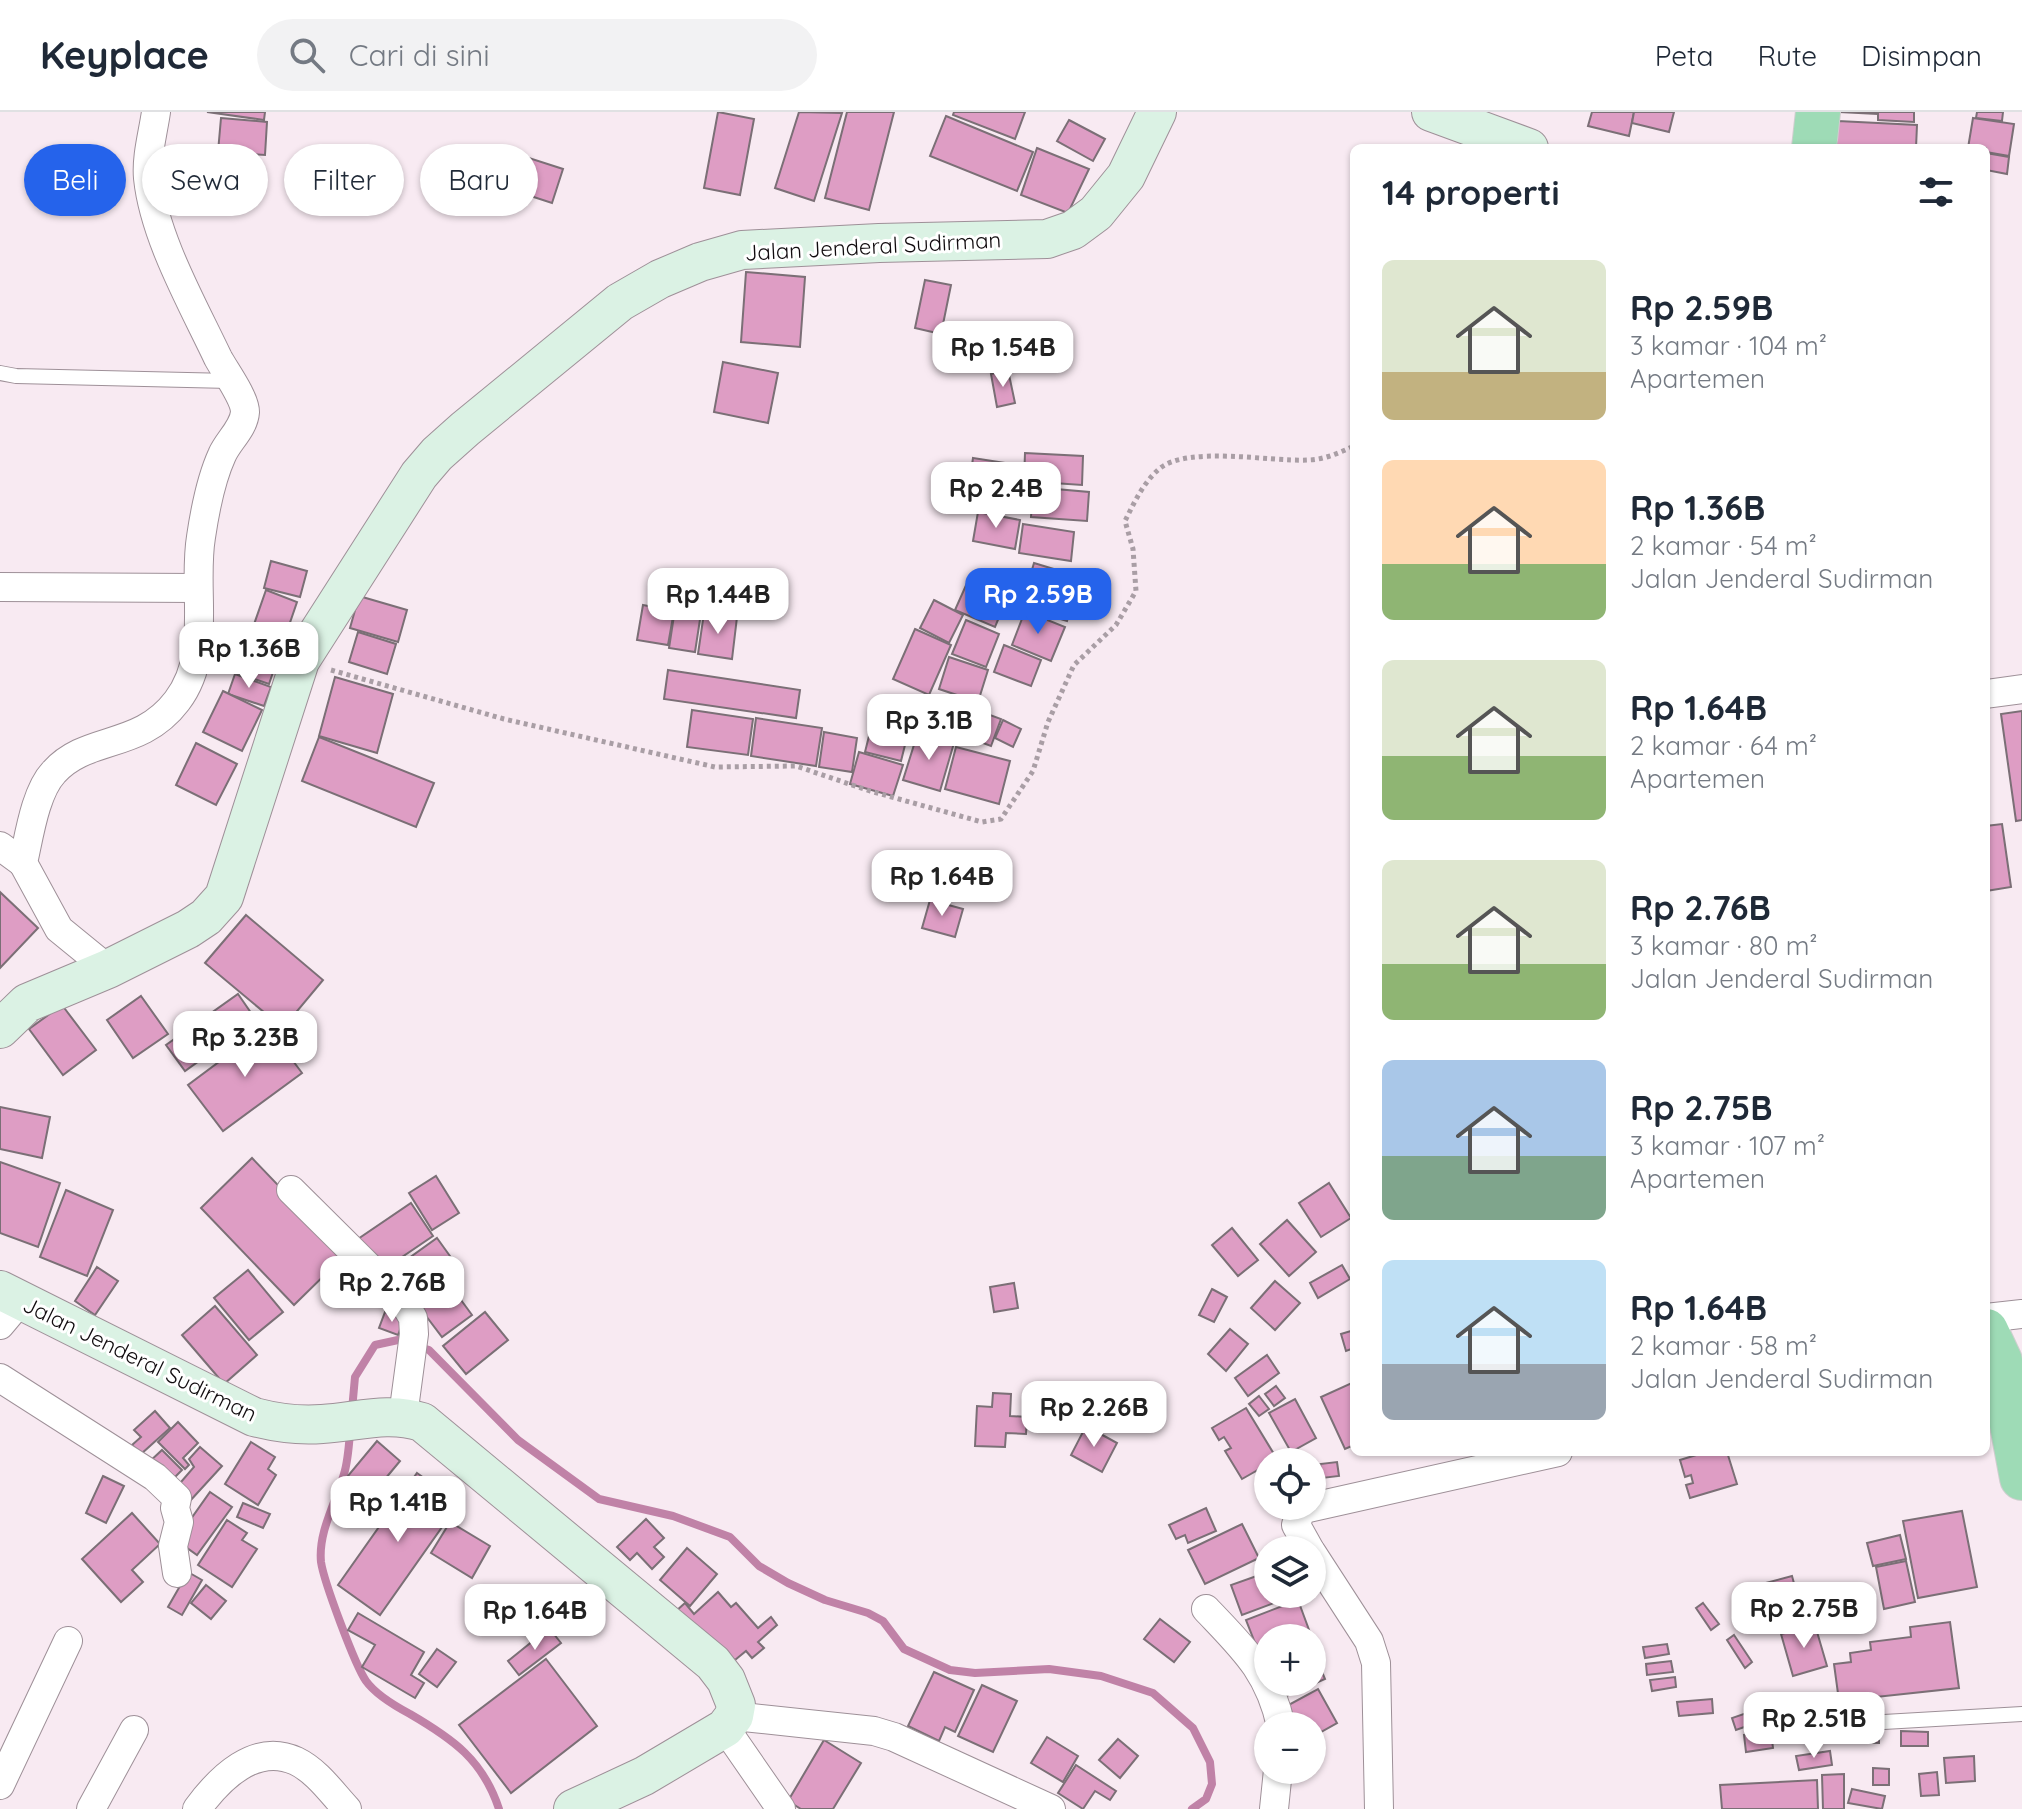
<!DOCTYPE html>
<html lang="id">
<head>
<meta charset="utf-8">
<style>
  body { margin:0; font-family:Quicksand,sans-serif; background:#f2f2f3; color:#1f2937; height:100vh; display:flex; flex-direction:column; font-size:30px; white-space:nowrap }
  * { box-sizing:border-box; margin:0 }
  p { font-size:26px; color:#747a83 }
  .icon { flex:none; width:44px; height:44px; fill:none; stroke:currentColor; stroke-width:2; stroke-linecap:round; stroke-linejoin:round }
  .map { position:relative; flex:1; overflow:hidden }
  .details { position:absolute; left:1350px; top:32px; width:640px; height:1312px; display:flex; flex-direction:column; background:#fff; border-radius:12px; box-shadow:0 2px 6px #0004 }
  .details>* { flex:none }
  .guide { position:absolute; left:24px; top:32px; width:760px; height:72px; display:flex; gap:16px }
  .controls { position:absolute; left:1254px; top:1336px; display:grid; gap:16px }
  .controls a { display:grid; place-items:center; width:72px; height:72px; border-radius:50%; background:#fff; box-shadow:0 2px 6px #0004; font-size:40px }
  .price { position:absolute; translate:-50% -68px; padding:0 18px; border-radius:16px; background:#fff; color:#222; font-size:26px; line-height:52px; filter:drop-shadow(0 2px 4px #0008) }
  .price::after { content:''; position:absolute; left:50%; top:48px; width:24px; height:18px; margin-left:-12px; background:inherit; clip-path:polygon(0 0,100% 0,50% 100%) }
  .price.on { background:#2563eb; color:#fff }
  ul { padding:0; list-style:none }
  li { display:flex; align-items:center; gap:24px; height:200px; padding:0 32px }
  li span { display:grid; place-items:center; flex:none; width:224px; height:160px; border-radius:12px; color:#555 }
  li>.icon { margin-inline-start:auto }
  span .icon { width:96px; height:96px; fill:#fffc; stroke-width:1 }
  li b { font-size:34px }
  h2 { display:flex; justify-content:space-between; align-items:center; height:96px; padding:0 32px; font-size:34px }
  .tag { padding:0 28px; border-radius:36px; background:#fff; box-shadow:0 2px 6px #0004; font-size:28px; line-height:72px }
  .tag.on { background:#2563eb; color:#fff }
  header { display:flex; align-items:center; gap:48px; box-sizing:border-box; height:112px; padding:0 40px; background:#fff; border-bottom:2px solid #e0e1e3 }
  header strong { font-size:38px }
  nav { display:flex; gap:44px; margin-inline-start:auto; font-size:28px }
  .search { width:560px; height:72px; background:#f2f2f3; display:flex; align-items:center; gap:20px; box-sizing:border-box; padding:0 28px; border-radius:44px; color:#747a83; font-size:30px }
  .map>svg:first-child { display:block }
</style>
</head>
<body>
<header>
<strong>Keyplace</strong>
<div class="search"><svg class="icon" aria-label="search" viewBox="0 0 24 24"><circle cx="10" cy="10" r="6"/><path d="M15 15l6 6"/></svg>Cari di sini</div>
<nav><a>Peta</a><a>Rute</a><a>Disimpan</a></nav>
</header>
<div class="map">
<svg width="2022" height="1697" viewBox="0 0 2022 1697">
  <rect width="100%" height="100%" fill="#f8eaf2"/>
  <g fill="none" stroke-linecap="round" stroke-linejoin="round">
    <g stroke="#c082a7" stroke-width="8">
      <polyline points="352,1298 355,1265 375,1233 398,1228 429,1238 518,1328 599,1387 673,1404 730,1425 759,1454 788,1471 825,1488 868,1501 883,1509 904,1537 950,1558 975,1561 1049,1557 1101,1564 1153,1581 1193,1616 1210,1650 1212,1672 1206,1687 1192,1697"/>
      <path d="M350,1320C349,1333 348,1349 344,1362C336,1390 318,1420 321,1450C324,1470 355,1553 366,1569C376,1583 395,1594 410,1602C453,1627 483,1648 499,1697"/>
    </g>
  </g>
  <g fill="#de9dc4" stroke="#7b6f76" stroke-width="2">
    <polygon points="207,0 265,0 264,8"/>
    <polygon points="718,0 754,7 740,83 704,76"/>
    <polygon points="799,0 842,1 814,89 775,76"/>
    <polygon points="847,0 894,0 869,98 825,86"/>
    <polygon points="954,0 1025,0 1015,27 953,3"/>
    <polygon points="1592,0 1634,0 1629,24 1588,14"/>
    <polygon points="1634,0 1674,0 1669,20 1632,11"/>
    <polygon points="1839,0 1914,0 1914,10 1878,8 1878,2"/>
    <polygon points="1977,0 2003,0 2002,9 1976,6"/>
    <polygon points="946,4 1033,40 1017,79 930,44"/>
    <polygon points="221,6 267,10 265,43 218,40"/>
    <polygon points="1973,6 2014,12 2009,44 1986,40 1986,36 1968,36"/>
    <polygon points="1069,8 1105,27 1093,49 1057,29"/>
    <polygon points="1838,9 1917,13 1916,36 1836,36"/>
    <polygon points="1037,36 1089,57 1068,101 1021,83"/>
    <polygon points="501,37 563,57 552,91 491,71"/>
    <polygon points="1986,41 2009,45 2007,62 1986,58"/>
    <polygon points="746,160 805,165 800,235 741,230"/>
    <polygon points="925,168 951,173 941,222 915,216"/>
    <polygon points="723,250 778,261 768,311 714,300"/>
    <polygon points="1008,258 1015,291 997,295 991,262"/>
    <polygon points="1025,341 1083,344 1082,373 1024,369"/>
    <polygon points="973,346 1018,353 1013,381 969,374"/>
    <polygon points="1033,375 1089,380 1087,409 1031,405"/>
    <polygon points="978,400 1020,408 1015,437 973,429"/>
    <polygon points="1023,412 1074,420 1071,449 1019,441"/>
    <polygon points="271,449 307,459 300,485 264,476"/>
    <polygon points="1034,451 1080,465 1067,509 1021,495"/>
    <polygon points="971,462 1010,479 995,515 955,498"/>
    <polygon points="266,478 297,490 269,572 237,561"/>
    <polygon points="359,484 407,498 398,530 350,516"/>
    <polygon points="934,488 963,503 949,531 920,516"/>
    <polygon points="643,493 674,499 668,533 637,528"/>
    <polygon points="675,497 701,501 695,540 669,536"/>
    <polygon points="1025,499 1065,515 1051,549 1012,533"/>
    <polygon points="704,501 737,505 732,547 698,542"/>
    <polygon points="966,508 999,522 986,555 952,542"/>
    <polygon points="915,517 951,533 929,583 893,567"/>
    <polygon points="358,520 396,532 387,562 349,550"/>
    <polygon points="1004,533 1041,548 1031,574 994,560"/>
    <polygon points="949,545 988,558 978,590 939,577"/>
    <polygon points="668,558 800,578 796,606 664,587"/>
    <polygon points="235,562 271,575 264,594 228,582"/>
    <polygon points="335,565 393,582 377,641 319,624"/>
    <polygon points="223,579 262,598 242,639 203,620"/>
    <polygon points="930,587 961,600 954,619 922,607"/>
    <polygon points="971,596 1001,607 991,634 961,623"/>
    <polygon points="692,598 753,607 748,643 687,635"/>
    <polygon points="2022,599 2022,708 2016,709 2001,602"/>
    <polygon points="875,602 911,611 906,631 870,621"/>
    <polygon points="756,606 822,616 816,654 751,644"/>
    <polygon points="1003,608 1021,617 1013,635 995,626"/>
    <polygon points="824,620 857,626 852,660 819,655"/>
    <polygon points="918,620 954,631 940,679 903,668"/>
    <polygon points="869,624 905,633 901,649 865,640"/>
    <polygon points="319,625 434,671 416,715 302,669"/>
    <polygon points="196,631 237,652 216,693 176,673"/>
    <polygon points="956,635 1010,649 999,692 945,677"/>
    <polygon points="859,640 903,653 893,684 850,672"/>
    <polygon points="2002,712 2011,775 1986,779 1986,714"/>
    <polygon points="945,740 983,745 980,768 942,764"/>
    <polygon points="0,780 38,816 0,856"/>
    <polygon points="930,788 963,797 955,825 922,816"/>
    <polygon points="246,803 323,868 283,916 205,851"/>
    <polygon points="238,882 256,908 185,959 166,933"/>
    <polygon points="141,884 168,922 133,946 107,908"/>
    <polygon points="62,893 96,938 63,963 29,917"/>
    <polygon points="267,914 302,961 223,1019 188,973"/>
    <polygon points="0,995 50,1005 42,1046 0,1037"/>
    <polygon points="252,1046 345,1143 294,1193 201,1096"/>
    <polygon points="0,1050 60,1071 38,1135 0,1121"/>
    <polygon points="436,1064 459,1101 432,1118 409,1081"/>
    <polygon points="1329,1071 1351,1106 1321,1125 1299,1091"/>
    <polygon points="66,1078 113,1098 87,1164 40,1145"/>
    <polygon points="411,1091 433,1124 377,1162 355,1129"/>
    <polygon points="1287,1108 1316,1140 1289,1164 1260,1132"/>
    <polygon points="1232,1116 1258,1148 1238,1164 1212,1133"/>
    <polygon points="437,1126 460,1158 413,1191 391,1159"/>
    <polygon points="1342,1153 1350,1167 1318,1186 1310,1171"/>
    <polygon points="97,1155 118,1169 95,1203 75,1189"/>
    <polygon points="248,1158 283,1200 249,1228 214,1186"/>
    <polygon points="1275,1169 1300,1191 1275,1218 1251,1196"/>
    <polygon points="1014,1171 1018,1196 994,1200 990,1175"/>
    <polygon points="450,1173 472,1203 442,1225 420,1196"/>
    <polygon points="1212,1177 1227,1185 1214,1210 1199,1203"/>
    <polygon points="215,1194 257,1243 224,1272 182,1223"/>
    <polygon points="385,1200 404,1207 398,1223 379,1216"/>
    <polygon points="485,1200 508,1228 466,1262 443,1234"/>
    <polygon points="1230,1217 1248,1232 1226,1259 1208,1242"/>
    <polygon points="1354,1218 1354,1236 1346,1239 1341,1222"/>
    <polygon points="1267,1243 1279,1261 1248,1284 1235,1266"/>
    <polygon points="1354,1270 1354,1333 1345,1337 1321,1285"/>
    <polygon points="1276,1274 1285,1286 1274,1294 1265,1282"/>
    <polygon points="993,1281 1011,1282 1010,1304 1027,1305 1026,1322 1006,1321 1005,1335 975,1334 977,1294 992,1295"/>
    <polygon points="1259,1284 1269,1297 1259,1304 1249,1292"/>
    <polygon points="1295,1287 1316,1326 1291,1340 1269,1301"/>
    <polygon points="1246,1296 1277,1347 1242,1367 1225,1339 1231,1336 1224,1325 1219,1328 1212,1316"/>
    <polygon points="155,1299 170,1316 141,1342 132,1333 141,1325 134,1318"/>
    <polygon points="178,1310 198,1331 183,1346 189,1353 185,1357 158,1330"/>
    <polygon points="1086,1314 1117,1331 1102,1360 1071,1343"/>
    <polygon points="377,1329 400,1349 366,1390 342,1371"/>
    <polygon points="251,1330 275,1345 268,1357 276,1363 258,1393 225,1372"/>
    <polygon points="200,1335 222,1354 189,1390 175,1377 194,1355 189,1347"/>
    <polygon points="162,1338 182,1358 168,1372 148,1351"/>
    <polygon points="1706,1340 1727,1340 1737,1372 1690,1386 1686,1373 1693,1371 1691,1363 1685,1365 1680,1348"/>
    <polygon points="1337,1350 1339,1364 1322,1366 1320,1352"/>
    <polygon points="417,1361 459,1391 380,1503 338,1473"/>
    <polygon points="103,1364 124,1374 106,1411 86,1401"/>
    <polygon points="210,1380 232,1395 197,1443 176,1428"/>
    <polygon points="243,1391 270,1402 263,1416 237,1405"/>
    <polygon points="1206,1396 1216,1419 1188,1431 1185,1423 1176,1427 1169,1413"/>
    <polygon points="1962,1399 1977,1475 1918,1486 1903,1409"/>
    <polygon points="132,1401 160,1432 132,1458 143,1470 121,1490 82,1447"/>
    <polygon points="646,1407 664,1426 654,1435 664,1445 652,1457 637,1441 630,1448 617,1435"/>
    <polygon points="227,1408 247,1421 242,1428 257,1437 232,1475 198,1453"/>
    <polygon points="450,1410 490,1434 472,1466 431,1441"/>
    <polygon points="1242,1412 1259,1446 1205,1472 1188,1438"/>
    <polygon points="1900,1423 1906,1447 1873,1454 1867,1431"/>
    <polygon points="687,1436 717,1462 690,1494 660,1468"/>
    <polygon points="1906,1449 1915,1490 1884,1497 1876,1455"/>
    <polygon points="188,1460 202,1468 182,1503 168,1495"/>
    <polygon points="1268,1460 1268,1482 1280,1482 1282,1488 1242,1503 1231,1473"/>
    <polygon points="1792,1464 1804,1508 1774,1516 1762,1472"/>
    <polygon points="206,1473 226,1489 211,1507 191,1491"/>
    <polygon points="718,1480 731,1495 736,1491 758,1516 771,1505 777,1513 758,1530 764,1536 752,1546 746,1539 735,1548 675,1500 685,1491 694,1502"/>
    <polygon points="1298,1488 1312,1526 1268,1526 1268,1543 1261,1546 1246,1508"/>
    <polygon points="1703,1491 1719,1512 1711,1518 1696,1496"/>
    <polygon points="358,1501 424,1540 411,1563 424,1571 415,1586 362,1555 375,1533 348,1518"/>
    <polygon points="1160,1507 1190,1530 1174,1550 1144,1527"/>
    <polygon points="1950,1510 1959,1576 1839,1589 1834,1552 1851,1550 1850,1541 1871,1538 1870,1530 1911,1525 1910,1515"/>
    <polygon points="1815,1513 1827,1554 1793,1564 1781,1522"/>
    <polygon points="549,1516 561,1531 519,1563 508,1549"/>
    <polygon points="1734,1523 1752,1550 1745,1556 1727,1528"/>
    <polygon points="1667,1532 1669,1542 1645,1546 1643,1535"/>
    <polygon points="1312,1536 1325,1567 1282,1586 1275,1570 1312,1570"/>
    <polygon points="437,1537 456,1550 437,1575 419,1562"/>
    <polygon points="546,1547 597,1614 511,1681 459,1613"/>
    <polygon points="1671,1549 1673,1560 1647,1563 1646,1552"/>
    <polygon points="934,1560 974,1578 955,1620 945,1615 939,1629 908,1614"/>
    <polygon points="1675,1565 1676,1575 1652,1579 1650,1568"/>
    <polygon points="982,1573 1017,1589 993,1640 958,1624"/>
    <polygon points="1318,1577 1337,1611 1312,1625 1312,1614 1291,1614 1283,1596"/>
    <polygon points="1712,1587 1713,1601 1679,1604 1677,1590"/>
    <polygon points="1761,1596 1764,1608 1736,1618 1732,1606"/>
    <polygon points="1848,1618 1879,1618 1879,1631 1849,1630"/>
    <polygon points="1901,1619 1928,1620 1928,1634 1901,1634"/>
    <polygon points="1771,1620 1773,1636 1746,1640 1744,1623"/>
    <polygon points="1047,1625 1078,1644 1063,1670 1031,1651"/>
    <polygon points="1118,1627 1138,1644 1120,1666 1099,1648"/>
    <polygon points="824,1628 861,1651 833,1697 801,1697 788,1689"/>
    <polygon points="1830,1639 1832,1653 1799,1658 1796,1644"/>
    <polygon points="1974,1644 1975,1669 1946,1671 1944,1646"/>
    <polygon points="1076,1653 1116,1679 1110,1688 1095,1679 1083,1697 1058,1681"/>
    <polygon points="1873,1656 1889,1657 1889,1673 1873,1673"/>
    <polygon points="1937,1660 1939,1683 1921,1684 1919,1662"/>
    <polygon points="1844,1662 1844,1697 1823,1697 1822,1663"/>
    <polygon points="1817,1668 1818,1697 1722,1697 1720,1673"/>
    <polygon points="1852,1677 1885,1684 1882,1697 1848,1691"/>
  </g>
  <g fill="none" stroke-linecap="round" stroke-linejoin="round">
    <defs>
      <g id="service">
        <polyline points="0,261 16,264 230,269"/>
        <polyline points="1777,1599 1832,1613 2022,1602"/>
      </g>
      <g id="minor">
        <polyline points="0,475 198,476"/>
        <polyline points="1986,582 2022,577"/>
        <polyline points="0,734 23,751"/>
        <path d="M108,857L59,817L23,751C29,725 35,680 54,660C87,623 140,638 177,589C213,542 192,479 201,425C205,398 211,367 222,343C228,329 244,316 245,300C245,286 225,259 218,246C193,193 154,125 148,66C146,45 153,21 156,0"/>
        <polyline points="291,1078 403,1189 413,1206 414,1222 403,1304"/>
        <polyline points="1986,1206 2022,1202"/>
        <polyline points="0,1213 21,1188"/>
        <polyline points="0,1266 155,1365 177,1386 175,1396 179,1410 173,1434 177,1461"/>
        <polyline points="1310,1438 1296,1413 1300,1400 1308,1396 1558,1340"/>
        <polyline points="1312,1441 1369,1529 1376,1551 1379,1697"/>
        <path d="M1206,1497C1243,1536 1269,1559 1281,1614"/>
        <polyline points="734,1604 874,1619 894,1625 1051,1697"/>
        <polyline points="725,1616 781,1697"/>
        <polyline points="0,1673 68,1529"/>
        <polyline points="91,1697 134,1618"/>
        <path d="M197,1697C219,1667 255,1630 296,1649C317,1659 332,1681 347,1697"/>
        <polyline points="1274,1697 1278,1658"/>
      </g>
      <g id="secondary">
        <polyline points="1431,0 1529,36"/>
        <polyline points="0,917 27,891 108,857 188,817 206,805 224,785 300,549 419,363 437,342 465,317 620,190 660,167 700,150 742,138 879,131 1047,127 1073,118 1096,101 1126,64 1157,0"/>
        <path d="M0,1178L254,1305C277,1311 298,1314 322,1312C357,1310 387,1299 422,1310L713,1551L726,1568L736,1593L734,1604L725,1616L644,1664L573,1697"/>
      </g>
      <g id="trunk">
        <polyline points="1814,36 1818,0"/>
        <polyline points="1986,1219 2000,1249 2022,1366"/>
      </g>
    </defs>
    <use href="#service" stroke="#9e9098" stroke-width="16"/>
    <use href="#minor" stroke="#9e9098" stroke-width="30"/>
    <use href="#secondary" stroke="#9e9098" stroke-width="40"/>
    <use href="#trunk" stroke="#cfcecf" stroke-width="46"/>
    <path stroke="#a99ea5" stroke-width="5" stroke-dasharray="4 4" stroke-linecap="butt" d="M331,558L504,607L715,655L796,654L870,679L982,710L1001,707L1033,659L1048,610L1074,553L1116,513L1136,479L1133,437L1125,409C1134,391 1143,371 1159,357C1187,333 1271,350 1307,348C1323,348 1339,341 1354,334"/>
    <use href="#service" stroke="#fff" stroke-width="14"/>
    <use href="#minor" stroke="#fff" stroke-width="28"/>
    <use href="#secondary" stroke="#dbf2e4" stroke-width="38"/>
    <use href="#trunk" stroke="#9edbb6" stroke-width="44"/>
  </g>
  <g text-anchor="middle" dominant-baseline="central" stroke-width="6" stroke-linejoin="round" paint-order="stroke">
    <g font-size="22" fill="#100b0e" stroke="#fff">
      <text transform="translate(873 134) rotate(-3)">Jalan Jenderal Sudirman</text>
      <text transform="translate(140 1247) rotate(26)">Jalan Jenderal Sudirman</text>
    </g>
  </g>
</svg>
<div class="controls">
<a><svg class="icon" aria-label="locate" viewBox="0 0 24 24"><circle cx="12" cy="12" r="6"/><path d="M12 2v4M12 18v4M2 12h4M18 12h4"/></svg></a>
<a><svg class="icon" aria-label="layers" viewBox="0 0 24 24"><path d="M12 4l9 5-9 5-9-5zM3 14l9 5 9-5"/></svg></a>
<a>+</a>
<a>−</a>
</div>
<b class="price" style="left:1003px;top:277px">Rp 1.54B</b>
<b class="price" style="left:996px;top:418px">Rp 2.4B</b>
<b class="price" style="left:718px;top:524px">Rp 1.44B</b>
<b class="price on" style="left:1038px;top:524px">Rp 2.59B</b>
<b class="price" style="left:249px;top:578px">Rp 1.36B</b>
<b class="price" style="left:929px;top:650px">Rp 3.1B</b>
<b class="price" style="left:942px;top:806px">Rp 1.64B</b>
<b class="price" style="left:245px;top:967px">Rp 3.23B</b>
<b class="price" style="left:392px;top:1212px">Rp 2.76B</b>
<b class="price" style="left:1094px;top:1337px">Rp 2.26B</b>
<b class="price" style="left:398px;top:1432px">Rp 1.41B</b>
<b class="price" style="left:1804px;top:1538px">Rp 2.75B</b>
<b class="price" style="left:535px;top:1540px">Rp 1.64B</b>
<b class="price" style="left:1814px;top:1648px">Rp 2.51B</b>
<div class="guide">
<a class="tag on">Beli</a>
<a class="tag">Sewa</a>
<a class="tag">Filter</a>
<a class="tag">Baru</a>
</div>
<section class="details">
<h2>14 properti<svg class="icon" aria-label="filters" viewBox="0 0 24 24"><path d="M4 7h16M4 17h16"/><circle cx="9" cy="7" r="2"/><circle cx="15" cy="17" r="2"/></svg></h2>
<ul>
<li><span style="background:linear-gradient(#dfe7d0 70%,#c2b280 0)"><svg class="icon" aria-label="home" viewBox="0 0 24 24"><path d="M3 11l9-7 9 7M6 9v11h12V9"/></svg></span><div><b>Rp 2.59B</b><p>3 kamar · 104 m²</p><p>Apartemen</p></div></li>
<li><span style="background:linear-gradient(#ffd9b3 65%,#8fb573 0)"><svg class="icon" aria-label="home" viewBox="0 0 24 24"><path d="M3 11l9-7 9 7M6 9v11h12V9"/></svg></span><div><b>Rp 1.36B</b><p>2 kamar · 54 m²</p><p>Jalan Jenderal Sudirman</p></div></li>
<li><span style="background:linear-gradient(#dfe7d0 60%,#8fb573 0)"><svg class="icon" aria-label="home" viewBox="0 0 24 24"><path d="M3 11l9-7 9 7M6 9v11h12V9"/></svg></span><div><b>Rp 1.64B</b><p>2 kamar · 64 m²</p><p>Apartemen</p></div></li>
<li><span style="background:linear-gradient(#dfe7d0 65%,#8fb573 0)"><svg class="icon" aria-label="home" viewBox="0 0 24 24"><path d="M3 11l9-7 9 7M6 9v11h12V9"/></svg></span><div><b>Rp 2.76B</b><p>3 kamar · 80 m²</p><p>Jalan Jenderal Sudirman</p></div></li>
<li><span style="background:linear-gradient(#a9c7e8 60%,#7fa58c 0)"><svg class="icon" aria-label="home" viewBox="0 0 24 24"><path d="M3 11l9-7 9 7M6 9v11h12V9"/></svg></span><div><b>Rp 2.75B</b><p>3 kamar · 107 m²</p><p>Apartemen</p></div></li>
<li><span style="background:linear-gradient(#bfe0f5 65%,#9aa5b1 0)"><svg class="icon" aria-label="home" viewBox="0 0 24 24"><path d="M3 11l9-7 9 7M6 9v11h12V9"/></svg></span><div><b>Rp 1.64B</b><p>2 kamar · 58 m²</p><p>Jalan Jenderal Sudirman</p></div></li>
</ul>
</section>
</div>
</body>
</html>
